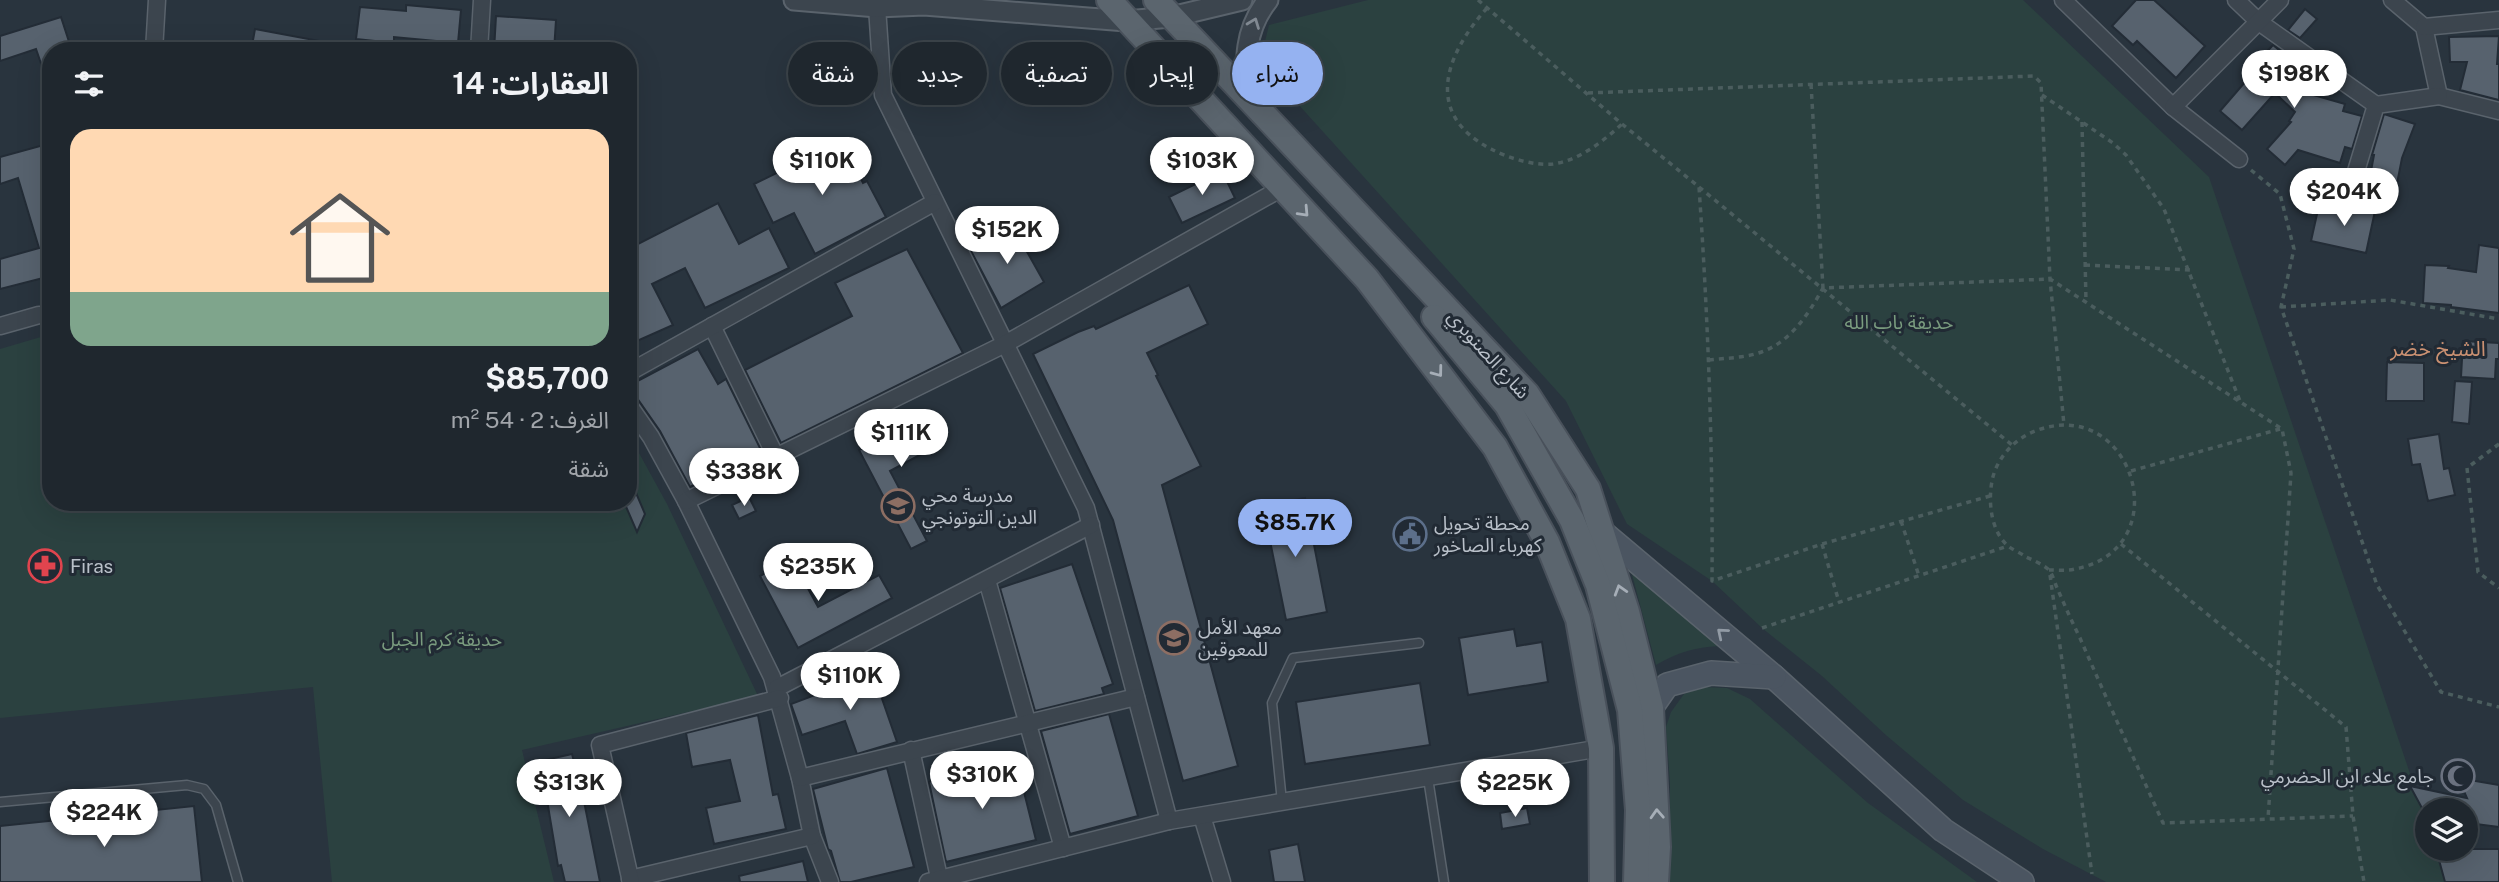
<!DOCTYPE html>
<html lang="ar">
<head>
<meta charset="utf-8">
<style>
  body { margin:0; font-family:"Public Sans","Noto Sans Arabic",sans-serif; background:#2c333a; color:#f1f3f6; direction:rtl; height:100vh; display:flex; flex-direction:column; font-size:26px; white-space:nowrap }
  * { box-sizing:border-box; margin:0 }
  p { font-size:23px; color:#a1a5aa }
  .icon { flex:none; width:38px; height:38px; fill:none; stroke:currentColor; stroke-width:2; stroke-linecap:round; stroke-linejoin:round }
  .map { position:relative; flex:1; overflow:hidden; direction:ltr }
  .drawer { position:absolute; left:42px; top:42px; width:595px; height:469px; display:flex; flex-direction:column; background:#1f272e; border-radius:28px; box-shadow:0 7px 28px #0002,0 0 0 2px #3c444a; direction:rtl }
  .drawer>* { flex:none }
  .guide { position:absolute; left:658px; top:42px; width:665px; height:63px; direction:rtl; display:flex; gap:14px }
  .controls { position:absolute; left:2415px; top:798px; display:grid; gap:14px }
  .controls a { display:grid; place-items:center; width:63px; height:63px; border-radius:50%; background:#1f272e; box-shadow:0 7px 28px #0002,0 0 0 2px #3c444a; font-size:35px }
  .price { position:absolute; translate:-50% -60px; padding:0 16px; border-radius:24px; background:#fff; color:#222; font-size:23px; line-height:46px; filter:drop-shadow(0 2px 4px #0008) }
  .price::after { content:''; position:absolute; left:50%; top:42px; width:21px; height:16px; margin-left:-10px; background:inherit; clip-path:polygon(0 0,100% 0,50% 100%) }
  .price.active { background:#95b2f1; color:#111 }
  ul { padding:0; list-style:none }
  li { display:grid; align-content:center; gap:14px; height:371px; padding:0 28px }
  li+li { border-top:2px solid #3c444a }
  li span { display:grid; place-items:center; height:217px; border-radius:21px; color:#555 }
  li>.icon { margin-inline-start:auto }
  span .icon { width:126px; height:126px; fill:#fffc; stroke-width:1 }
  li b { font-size:30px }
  h2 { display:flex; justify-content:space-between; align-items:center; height:84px; padding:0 28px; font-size:30px }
  .chip { padding:0 24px; border-radius:32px; background:#1f272e; box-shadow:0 7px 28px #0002,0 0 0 2px #3c444a; font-size:24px; line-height:63px }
  .chip.active { background:#95b2f1; color:#111 }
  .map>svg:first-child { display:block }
</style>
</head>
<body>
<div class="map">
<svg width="2499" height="882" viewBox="0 0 2499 882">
  <rect width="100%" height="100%" fill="#29343e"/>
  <g fill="#2b4140">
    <polygon points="1368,0 2023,0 2209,177 2427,824 2427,849 2436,849 2447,882 2106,882 2043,849 1963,800 1887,736 1822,676 1762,628 1712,581 1627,524 1566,401 1260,62 1269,25"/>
    <polygon points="51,334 51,502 628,502 628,433 667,504 758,696 522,750 554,882 332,882 313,687 0,718 0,349"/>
    <path d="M1630,567L1722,646C1696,647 1678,652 1656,665Z"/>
    <polygon points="1703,687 1727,688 1750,699 1868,803 1977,882 1669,882 1670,784 1666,727 1671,712 1684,694"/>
  </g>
  <g fill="#57626e" stroke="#232c36" stroke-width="2">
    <polygon points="2136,0 2154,0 2205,46 2176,78 2137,41 2133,45 2112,26"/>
    <polygon points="406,5 461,10 458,43 394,37 394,43 356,39 360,7 406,11"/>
    <polygon points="2305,9 2317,19 2300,38 2288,30"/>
    <polygon points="496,16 556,20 554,51 494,51"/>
    <polygon points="61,17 72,51 51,51 51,83 48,84 36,49 0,61 0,36"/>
    <polygon points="255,29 330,43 329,51 251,51"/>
    <polygon points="2499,36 2497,64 2499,64 2499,100 2460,90 2467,62 2450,62 2449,37"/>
    <polygon points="2273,45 2315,80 2303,92 2345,104 2343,111 2362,116 2352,149 2345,147 2340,163 2298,150 2285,165 2267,149 2291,122 2289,121 2295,112 2275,93 2242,130 2220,111 2252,74 2249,71"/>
    <polygon points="2384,114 2415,124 2402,158 2395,194 2387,193 2386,195 2367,192 2374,155 2372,155"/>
    <polygon points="842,141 863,183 867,181 886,217 815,254 794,213 773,223 754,184"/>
    <polygon points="51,143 51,276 0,289 0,259 39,248 18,178 0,184 0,157"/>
    <polygon points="1222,171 1235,198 1182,223 1169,197"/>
    <polygon points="718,203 739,244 769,228 789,268 705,308 685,268 652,284 673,325 628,345 628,249"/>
    <polygon points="2319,205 2350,212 2351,206 2375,211 2366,253 2311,241"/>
    <polygon points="1012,225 1044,282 1001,308 970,249"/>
    <polygon points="2479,245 2499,248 2499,313 2451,307 2451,305 2423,303 2425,265 2449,266 2448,268 2476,272"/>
    <polygon points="907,249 963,353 781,443 745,370 852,316 835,283"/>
    <polygon points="1189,285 1208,324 1147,353 1158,375 1156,376 1201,466 1162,485 1238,766 1183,781 1113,520 1033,354 1078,332 1094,326 1096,329"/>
    <polygon points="2463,341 2499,343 2499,359 2496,359 2495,379 2461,377"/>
    <polygon points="698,349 718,384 726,379 762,452 690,487 660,431 637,398 629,394 628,386"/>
    <polygon points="2387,362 2424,363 2424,401 2386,401"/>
    <polygon points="2455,381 2472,382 2469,424 2452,422"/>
    <polygon points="929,414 944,442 890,471 927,541 911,549 859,450"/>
    <polygon points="2439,434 2444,469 2449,468 2455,495 2428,501 2420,464 2412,465 2408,439"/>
    <polygon points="628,474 645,514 637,532 624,502 628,502"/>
    <polygon points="749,497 756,511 739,519 732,505"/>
    <polygon points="1305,498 1327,612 1286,620 1263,506"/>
    <polygon points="792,559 818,607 879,575 892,598 798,648 760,576"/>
    <polygon points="1072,564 1113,684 1102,688 1104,694 1035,711 1000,588"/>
    <polygon points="1514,629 1517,646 1542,642 1548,682 1468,695 1459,638"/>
    <polygon points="871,667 897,742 857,754 845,721 802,735 791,704 847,683 845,676"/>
    <polygon points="1420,683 1430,745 1305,764 1296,702"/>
    <polygon points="1109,714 1138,816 1070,834 1041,731"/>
    <polygon points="758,715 773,795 778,794 786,829 714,844 706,808 740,801 730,760 692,767 686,733"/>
    <polygon points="572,754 582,791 600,882 565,882 561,865 558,866 546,794 544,795 536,762"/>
    <polygon points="1016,760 1036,840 946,862 929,782"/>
    <polygon points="887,768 914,867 851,882 840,882 831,851 828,849 813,789"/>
    <polygon points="2458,778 2499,785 2499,827 2468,823 2469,810 2423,810 2410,786 2467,798"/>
    <polygon points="194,806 202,882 0,882 0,826"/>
    <polygon points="1527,808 1530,824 1502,829 1500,813"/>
    <polygon points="1298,844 1305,882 1274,882 1269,850"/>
    <polygon points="2436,849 2499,849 2499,882 2445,882"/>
    <polygon points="803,861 808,882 740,882 739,876"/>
  </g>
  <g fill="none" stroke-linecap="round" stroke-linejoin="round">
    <defs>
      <g id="service">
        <polyline points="1428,778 1444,882"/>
        <polyline points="0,802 187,785 204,789 216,805 238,882"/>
        <polyline points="1282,802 1272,703 1293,658 1419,643"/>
      </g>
      <g id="minor">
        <polyline points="2063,0 2173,107 2239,159"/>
        <polyline points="2236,0 2259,22 2376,105"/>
        <polyline points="2392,0 2424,27 2439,96 2499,111"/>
        <polyline points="877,7 883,95 1086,508 1169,821"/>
        <polyline points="2424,27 2499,20"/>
        <polyline points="154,51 157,0"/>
        <polyline points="479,51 482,0"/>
        <polyline points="2173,107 2280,0"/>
        <polyline points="2354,178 2376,105 2439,96"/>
        <polyline points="0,326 39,315 51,315"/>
        <polyline points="712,326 776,457"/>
        <polyline points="628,373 935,202"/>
        <polyline points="628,404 651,437 686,501 772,677 800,778 812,836 830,882"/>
        <polyline points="686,501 1005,344 1282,188"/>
        <polyline points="987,580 1063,848"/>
        <polyline points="777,688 1091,525"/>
        <polyline points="911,750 940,882"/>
        <polyline points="800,778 1136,697"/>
        <polyline points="1202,816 1222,882"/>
        <polyline points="630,879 812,836"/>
        <polyline points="631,882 600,745 780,698"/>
        <polyline points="928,882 1169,821 1601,748"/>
      </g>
      <g id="tertiary">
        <polyline points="794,0 877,7 924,5 1126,21 1171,17 1242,0"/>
        <path d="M1248,98C1245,61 1244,30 1268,0"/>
      </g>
      <g id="secondary">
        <polyline points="1602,532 1774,677 1943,830 2022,882"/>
        <polyline points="1651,708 1667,685 1711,673 1774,677"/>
      </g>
      <g id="primary">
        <polyline points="1109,0 1367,279 1495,447 1547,542 1578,619 1601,748 1602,882"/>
        <polyline points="1156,0 1527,394 1588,489 1627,612 1651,708 1658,847 1656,882"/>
        <polyline points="1434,317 1507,405 1572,520 1598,585 1630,710 1638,810 1636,882"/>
      </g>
    </defs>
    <use href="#service" stroke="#5a636c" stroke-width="11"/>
    <use href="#minor" stroke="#5a636c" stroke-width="19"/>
    <use href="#tertiary" stroke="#5a636c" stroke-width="23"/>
    <use href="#secondary" stroke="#5a636c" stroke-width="26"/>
    <use href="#primary" stroke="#49515b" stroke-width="28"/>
    <g stroke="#4b5d5e" stroke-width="3.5" stroke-dasharray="5 5" stroke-linecap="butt">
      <path d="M1478,0L1622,124L1699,187C1708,318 1713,449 1712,581L1822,544L1990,496"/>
      <path d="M1487,8C1445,55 1423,114 1491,149C1508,158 1534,166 1553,164C1580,160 1602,142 1622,124"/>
      <polyline points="1811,84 1823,288"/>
      <polyline points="1588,93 2034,76 2041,83 2050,279 2064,425"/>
      <polyline points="2042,95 2113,143 2126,155 2164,209 2240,401"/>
      <polyline points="2082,122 2086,302"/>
      <polyline points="2251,170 2280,194 2294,249 2281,307 2377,585 2441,692 2499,707"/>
      <polyline points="1699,187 2012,445"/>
      <polyline points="2085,265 2190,270"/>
      <polyline points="2281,307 2390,300 2499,319"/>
      <path d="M1709,360C1726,358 1747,358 1764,351C1792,340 1809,313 1823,288L2050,279L2282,429L2291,473L2268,819"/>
      <polyline points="2499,444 2467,468 2478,572 2499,588"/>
      <polyline points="2131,471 2280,429"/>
      <polyline points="1901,521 1919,576"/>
      <polyline points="1822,544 1839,602"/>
      <polyline points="2121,544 2346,727 2353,816 2364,882"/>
      <path d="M2049,570C2057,570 2067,571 2075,569C2180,549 2133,393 2035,431C2014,439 1996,459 1992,481C1988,503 1991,531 2008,546C2013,550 2021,553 2026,557C2033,560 2044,565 2049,570C2053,575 2055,584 2058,590C2065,606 2072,622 2080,638C2107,700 2135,761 2163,823L2353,816"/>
      <polyline points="2050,575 2092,874"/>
      <polyline points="1762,628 2008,546"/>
    </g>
    <use href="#service" stroke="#3c454e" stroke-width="8"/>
    <use href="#minor" stroke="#3c454e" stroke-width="16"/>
    <use href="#tertiary" stroke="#3c454e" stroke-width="19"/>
    <use href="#secondary" stroke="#4b5561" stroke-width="23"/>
    <use href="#primary" stroke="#5b656e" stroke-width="24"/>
  </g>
  <defs><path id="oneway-chevron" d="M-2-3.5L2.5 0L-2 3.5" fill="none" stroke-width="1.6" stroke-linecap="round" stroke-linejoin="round" transform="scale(1.75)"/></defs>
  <use stroke="#818992" href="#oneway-chevron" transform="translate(1254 23) rotate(-69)"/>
  <g stroke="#a6aeb7">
    <use href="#oneway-chevron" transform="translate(1304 212) rotate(47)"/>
    <use href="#oneway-chevron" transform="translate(1438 372) rotate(53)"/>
    <use href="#oneway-chevron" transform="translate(1620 590) rotate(-107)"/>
    <use href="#oneway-chevron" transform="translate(1657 814) rotate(-93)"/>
  </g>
  <use stroke="#929ba5" href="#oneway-chevron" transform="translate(1722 633) rotate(-140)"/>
  <defs>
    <symbol id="school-ring" viewBox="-11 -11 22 22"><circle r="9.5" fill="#212a34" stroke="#8d6e63" stroke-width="1.5"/><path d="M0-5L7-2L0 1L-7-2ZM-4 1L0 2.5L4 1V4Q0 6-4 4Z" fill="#8d6e63"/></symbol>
    <symbol id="civic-ring" viewBox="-11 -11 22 22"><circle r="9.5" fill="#212a34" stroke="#5c6f8a" stroke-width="1.5"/><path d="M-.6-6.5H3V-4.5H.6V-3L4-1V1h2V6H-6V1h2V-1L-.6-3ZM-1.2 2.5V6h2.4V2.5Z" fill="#5c6f8a"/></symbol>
    <symbol id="pharmacy-ring" viewBox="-11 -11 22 22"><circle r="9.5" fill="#212a34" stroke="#e0444e" stroke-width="1.5"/><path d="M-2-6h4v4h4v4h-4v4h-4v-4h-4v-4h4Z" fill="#e0444e"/></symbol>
    <symbol id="mosque-ring" viewBox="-11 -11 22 22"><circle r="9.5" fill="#212a34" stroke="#6b7280" stroke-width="1.5"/><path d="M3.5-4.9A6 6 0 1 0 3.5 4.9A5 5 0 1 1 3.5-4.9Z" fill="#6b7280"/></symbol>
  </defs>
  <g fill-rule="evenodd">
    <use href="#school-ring" x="879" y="487" width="38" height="38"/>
    <use href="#civic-ring" x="1391" y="515" width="38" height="38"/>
    <use href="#pharmacy-ring" x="26" y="547" width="38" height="38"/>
    <use href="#school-ring" x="1155" y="619" width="38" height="38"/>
    <use href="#mosque-ring" x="2439" y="757" width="38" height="38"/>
  </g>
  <g text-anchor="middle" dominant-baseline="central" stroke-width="6" stroke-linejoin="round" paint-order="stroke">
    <g font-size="19" fill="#7a9c7f" stroke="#212a34">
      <text x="1899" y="322">حديقة باب الله</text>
      <text x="442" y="639">حديقة كرم الجبل</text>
    </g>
    <g font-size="19" fill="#b9c0c9" stroke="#212a34">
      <text transform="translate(1489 354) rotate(48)">شارع الصنوبري</text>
    </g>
    <g font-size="19" fill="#b9c0c9" stroke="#212a34" text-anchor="start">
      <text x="922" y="495">مدرسة محي<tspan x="922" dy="22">الدين التوتونجي</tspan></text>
      <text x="1434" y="523">محطة تحويل<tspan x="1434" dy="22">كهرباء الصاخور</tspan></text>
      <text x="70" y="566">Firas</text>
      <text x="1198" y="627">معهد الأمل<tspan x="1198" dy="22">للمعوقين</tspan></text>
      <text x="2434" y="776" text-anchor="end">جامع علاء ابن الحضرمي</text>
    </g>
    <g font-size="21" fill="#cb9172" stroke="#212a34">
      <text x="2438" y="348">الشيخ خضر</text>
    </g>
  </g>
</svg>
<div class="controls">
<a><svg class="icon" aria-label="layers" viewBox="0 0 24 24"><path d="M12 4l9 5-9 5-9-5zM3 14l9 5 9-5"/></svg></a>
</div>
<b class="price" style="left:2294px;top:110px">$198K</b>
<b class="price" style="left:822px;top:197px">$110K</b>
<b class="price" style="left:1202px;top:197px">$103K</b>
<b class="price" style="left:2344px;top:228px">$204K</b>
<b class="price" style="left:1007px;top:266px">$152K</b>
<b class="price" style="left:901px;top:469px">$111K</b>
<b class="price" style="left:744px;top:508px">$338K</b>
<b class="price active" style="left:1295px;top:559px">$85.7K</b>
<b class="price" style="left:818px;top:603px">$235K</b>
<b class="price" style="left:850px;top:712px">$110K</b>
<b class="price" style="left:982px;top:811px">$310K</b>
<b class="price" style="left:569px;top:819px">$313K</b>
<b class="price" style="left:1515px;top:819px">$225K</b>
<b class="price" style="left:104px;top:849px">$224K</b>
<div class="guide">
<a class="chip active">شراء</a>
<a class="chip">إيجار</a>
<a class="chip">تصفية</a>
<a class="chip">جديد</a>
<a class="chip">شقة</a>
</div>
<section class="drawer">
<h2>العقارات: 14<svg class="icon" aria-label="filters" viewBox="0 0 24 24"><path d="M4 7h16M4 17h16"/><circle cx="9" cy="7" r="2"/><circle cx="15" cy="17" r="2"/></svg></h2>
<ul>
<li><span style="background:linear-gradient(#ffd9b3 75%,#7fa58c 0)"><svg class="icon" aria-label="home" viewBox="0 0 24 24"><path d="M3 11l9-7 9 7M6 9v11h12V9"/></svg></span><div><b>$85,700</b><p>الغرف: 2 · 54 m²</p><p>شقة</p></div></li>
</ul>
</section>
</div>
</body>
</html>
